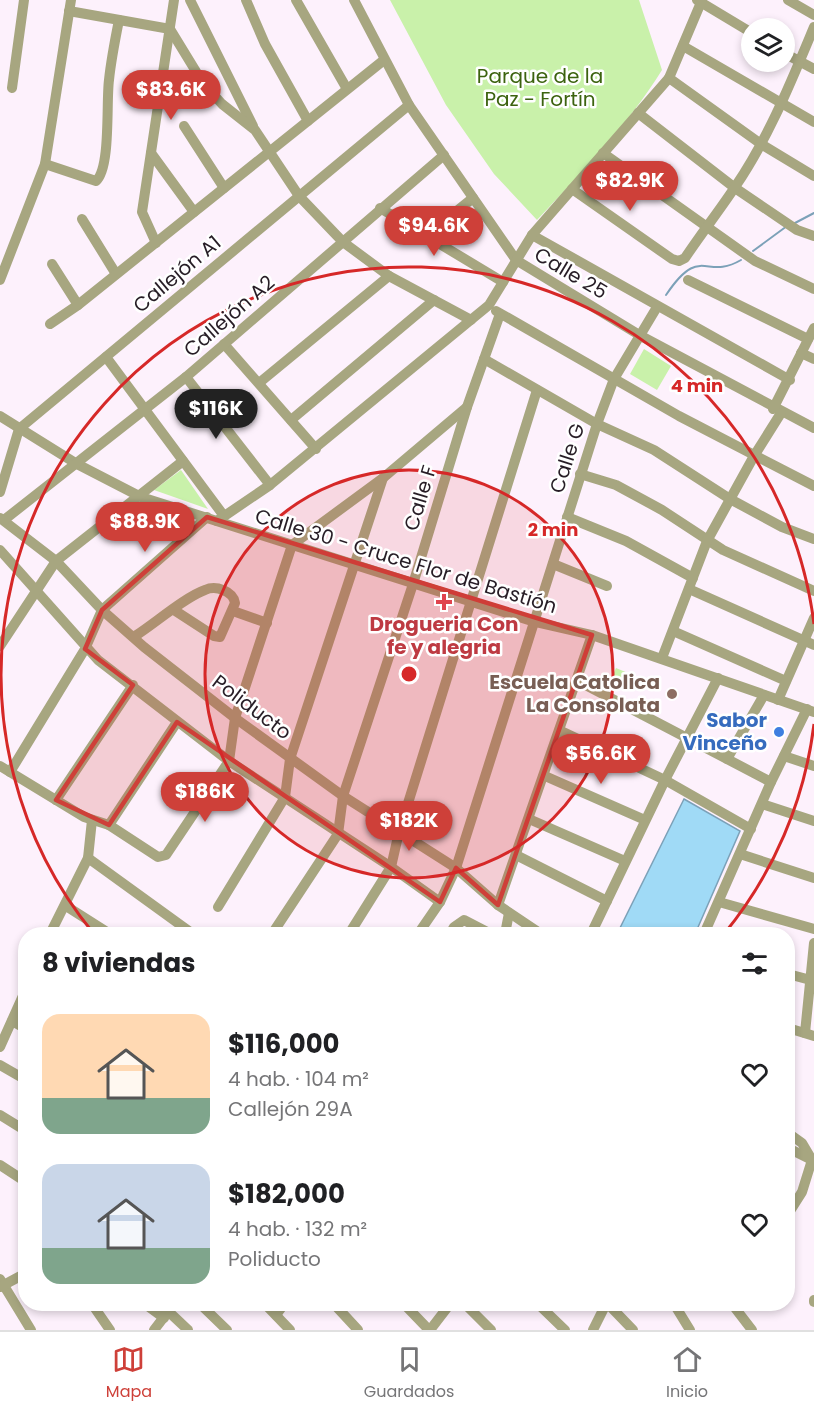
<!DOCTYPE html>
<html lang="es">
<head>
<meta charset="utf-8">
<style>
  body { margin:0; font-family:Poppins,sans-serif; background:#f2f2f2; color:#202124; height:100vh; display:flex; flex-direction:column; font-size:22px; white-space:nowrap }
  * { box-sizing:border-box; margin:0 }
  p { font-size:20px; color:#757577 }
  .icon { flex:none; width:33px; height:33px; fill:none; stroke:currentColor; stroke-width:2; stroke-linecap:round; stroke-linejoin:round }
  .map { position:relative; flex:1; overflow:hidden }
  .sheet { position:absolute; left:18px; top:927px; width:777px; height:384px; display:flex; flex-direction:column; background:#fff; border-radius:24px; box-shadow:0 3px 9px #0003 }
  .sheet>* { flex:none }
  .fabs { position:absolute; left:741px; top:18px; display:grid; gap:12px }
  .fabs a { display:grid; place-items:center; width:54px; height:54px; border-radius:50%; background:#fff; box-shadow:0 3px 9px #0003; font-size:30px }
  .price { position:absolute; translate:-50% -51px; padding:0 14px; border-radius:21px; background:#ce4039; color:#fff; font-size:20px; line-height:39px; filter:drop-shadow(0 2px 3px #0008) }
  .price::after { content:''; position:absolute; left:50%; top:36px; width:18px; height:14px; margin-left:-9px; background:inherit; clip-path:polygon(0 0,100% 0,50% 100%) }
  .price.on { background:#222; color:#fff }
  ul { padding:0; list-style:none }
  li { display:flex; align-items:center; gap:18px; height:150px; padding:0 24px }
  li span { display:grid; place-items:center; flex:none; width:168px; height:120px; border-radius:18px; color:#555 }
  li>.icon { margin-inline-start:auto }
  span .icon { width:72px; height:72px; fill:#fffc; stroke-width:1 }
  li b { font-size:26px }
  h2 { display:flex; justify-content:space-between; align-items:center; height:72px; padding:0 24px; font-size:26px }
  .tabs { display:flex; justify-content:space-around; align-items:center; height:84px; border-top:2px solid #e0e0e0; background:#fff; font-size:16px; color:#757577 }
  .tabs a { display:grid; justify-items:center; gap:3px }
  .tabs .on { color:#ce4039 }
  .map>svg:first-child { display:block }
</style>
</head>
<body>
<div class="map">
<svg width="814" height="1330" viewBox="0 0 814 1330">
  <rect width="100%" height="100%" fill="#fdf1fc"/>
  <g fill="#c9f1aa">
    <path d="M390,0H639L662,70C628,125 581,173 537,220L494,174L446,105Z"/>
    <polygon points="644,349 671,366 657,390 630,374"/>
    <polygon points="181,470 208,509 154,490"/>
    <polygon points="616,668 635,676 630,687 611,679"/>
  </g>
  <polygon fill="#a0daf6" stroke="#7ca1b8" stroke-width="1.5" points="684,799 740,831 695,934 617,934"/>
  <g fill="none" stroke-linecap="round" stroke-linejoin="round">
    <g stroke="#7ca1b8" stroke-width="2">
      <polyline points="795,223 814,213"/>
      <polyline points="753,251 787,226"/>
      <path d="M666,295C701,243 705,281 741,260"/>
    </g>
    <g stroke="#a7a680" stroke-width="10">
      <polyline points="190,0 253,126"/>
      <polyline points="246,0 265,44 308,121"/>
      <polyline points="296,0 347,89"/>
      <polyline points="354,0 409,105 516,260 641,336 814,428"/>
      <polyline points="697,0 752,33"/>
      <polyline points="788,0 814,15"/>
      <polyline points="69,11 170,29 203,83 222,104 255,130 299,196 343,242 389,276 471,320"/>
      <polyline points="683,46 814,122"/>
      <polyline points="784,53 814,69"/>
      <polyline points="669,78 761,144 814,176"/>
      <polyline points="12,88 24,0"/>
      <polyline points="638,113 735,188 797,230 814,236"/>
      <polyline points="184,126 224,188"/>
      <polyline points="151,153 194,212"/>
      <polyline points="603,153 755,261 814,289"/>
      <path d="M45,164L96,181C111,168 106,102 109,80C111,60 115,40 119,20"/>
      <path d="M572,189L672,259L679,261L685,258C701,234 719,211 735,187C769,137 791,82 814,27"/>
      <polyline points="380,208 503,282"/>
      <polyline points="82,219 116,274"/>
      <polyline points="532,235 790,380"/>
      <polyline points="426,236 473,198"/>
      <polyline points="156,243 142,212 174,0"/>
      <polyline points="52,264 78,305"/>
      <polyline points="0,280 45,164 71,0"/>
      <polyline points="688,280 808,339"/>
      <polyline points="496,311 679,416 814,486"/>
      <polyline points="50,324 78,305 384,60"/>
      <polyline points="224,344 316,449"/>
      <polyline points="801,353 814,359"/>
      <polyline points="106,357 224,516"/>
      <polyline points="484,359 597,424 654,450 730,499 782,527 814,539"/>
      <polyline points="186,377 270,485"/>
      <polyline points="259,383 389,276"/>
      <polyline points="773,409 814,328"/>
      <polyline points="0,416 77,464 141,497 535,622 592,635 814,712"/>
      <polyline points="291,420 434,300"/>
      <polyline points="580,474 616,485 662,510 723,550 814,591"/>
      <polyline points="0,492 19,429 409,105"/>
      <polyline points="567,517 626,541 693,578"/>
      <polyline points="0,518 56,561 102,610 144,647 235,718 343,796 456,868 498,905 541,934"/>
      <polyline points="4,520 186,377 444,155"/>
      <polyline points="217,521 270,485 489,305 532,235 669,78 702,0"/>
      <polyline points="0,550 98,660 229,761 391,867 440,902"/>
      <polyline points="553,564 607,586"/>
      <polyline points="689,589 814,645"/>
      <polyline points="233,611 267,623"/>
      <polyline points="673,631 786,681"/>
      <path d="M135,636C154,624 185,597 205,590C216,585 233,591 235,603L220,637L214,636L174,610"/>
      <polyline points="0,646 56,561 183,461"/>
      <polyline points="662,658 707,541 754,456 781,413"/>
      <polyline points="578,681 771,782"/>
      <polyline points="778,700 814,618"/>
      <polyline points="561,731 665,780 751,829"/>
      <polyline points="784,756 814,766"/>
      <polyline points="727,759 764,695"/>
      <polyline points="0,766 84,817 109,825 158,857 166,855 229,761 235,718 292,545 383,478 467,407"/>
      <polyline points="10,772 85,649 102,610 207,517"/>
      <polyline points="545,776 645,820"/>
      <polyline points="56,800 133,685"/>
      <polyline points="762,804 814,821"/>
      <polyline points="529,819 625,861"/>
      <polyline points="109,825 177,722"/>
      <polyline points="740,854 814,878"/>
      <polyline points="516,855 607,901"/>
      <polyline points="88,858 193,934"/>
      <polyline points="719,902 814,929"/>
      <polyline points="498,905 592,635"/>
      <polyline points="66,906 110,934"/>
      <polyline points="218,907 285,797 290,759 383,478"/>
      <polyline points="50,934 88,858 92,820"/>
      <polyline points="272,934 338,834 343,796 413,584 467,407 500,314"/>
      <polyline points="349,934 391,867 399,832 537,390"/>
      <polyline points="418,934 440,902 456,868 597,424 614,379 657,307"/>
      <polyline points="450,934 454,927 464,920 491,934"/>
      <polyline points="505,934 509,913"/>
      <polyline points="591,934 665,780 718,678"/>
      <polyline points="704,934 771,782 807,709"/>
      <polyline points="788,974 814,981"/>
      <polyline points="12,1021 26,1029"/>
      <polyline points="788,1028 814,1036"/>
      <polyline points="805,1033 814,943"/>
      <polyline points="0,1047 26,989"/>
      <polyline points="0,1065 26,1080"/>
      <polyline points="0,1115 26,1131"/>
      <polyline points="788,1133 802,1143 812,1160 802,1192 788,1214"/>
      <polyline points="788,1148 812,1160"/>
      <polyline points="0,1165 26,1182"/>
      <polyline points="0,1279 31,1330"/>
      <polyline points="0,1287 26,1273"/>
      <polyline points="814,1300 814,1302"/>
      <polyline points="92,1304 110,1330"/>
      <polyline points="145,1304 164,1318"/>
      <polyline points="200,1304 227,1330"/>
      <polyline points="265,1304 290,1330"/>
      <polyline points="334,1304 358,1330"/>
      <polyline points="404,1304 429,1330"/>
      <polyline points="465,1304 491,1330"/>
      <polyline points="538,1304 565,1330"/>
      <polyline points="608,1304 633,1330"/>
      <polyline points="674,1304 690,1330"/>
      <polyline points="732,1304 752,1330"/>
      <polyline points="169,1312 188,1330"/>
      <polyline points="276,1315 284,1304"/>
      <polyline points="154,1330 174,1304"/>
      <polyline points="430,1330 450,1304"/>
      <polyline points="593,1330 606,1304"/>
    </g>
  </g>
  <path fill="#ce4039" fill-opacity="0.2" stroke="#ce4039" stroke-width="4.5" stroke-linejoin="round" d="M207,517L592,635L498,905L456,868L440,902L177,722L109,825L56,800L133,685L85,649L102,610Z"/>
  <circle cx="409" cy="674" r="204" fill="#d62828" fill-opacity=".12"/>
  <g fill="none" stroke="#d62828" stroke-width="3">
    <circle cx="409" cy="674" r="204"/>
    <path d="M814 724A408 408 0 0 1 724 934M94 934A408 408 0 1 1 814 624"/>
  </g>
  <path fill="#e0444e" stroke="#fff" stroke-width="2" d="M441 593h6v6h6v6h-6v6h-6v-6h-6v-6h6z"/>
  <circle fill="#8d6e63" stroke="#fff" stroke-width="2" cx="672" cy="694" r="6"/>
  <circle fill="#3f7fe0" stroke="#fff" stroke-width="2" cx="779" cy="732" r="6"/>
  <g text-anchor="middle" dominant-baseline="central" stroke-width="5" stroke-linejoin="round" paint-order="stroke">
    <g font-size="20" fill="#3c630f" stroke="#fff">
      <text x="540" y="76">Parque de la<tspan x="540" dy="23">Paz - Fortín</tspan></text>
    </g>
    <g font-size="20" fill="#271d26" stroke="#fff">
      <text transform="translate(571 273) rotate(31)">Calle 25</text>
      <text transform="translate(177 274) rotate(-40)">Callejón A1</text>
      <text transform="translate(229 316) rotate(-41)">Callejón A2</text>
      <text transform="translate(567 458) rotate(-72)">Calle G</text>
      <text transform="translate(420 498) rotate(-73)">Calle F</text>
      <text transform="translate(406 561) rotate(17)">Calle 30 - Cruce Flor de Bastión</text>
      <text transform="translate(252 707) rotate(37)">Poliducto</text>
    </g>
    <g font-size="20" font-weight="bold" fill="#be3a42" stroke="#fff">
      <text x="444" y="624">Drogueria Con<tspan x="444" dy="23">fe y alegria</tspan></text>
    </g>
    <g font-size="20" font-weight="bold" fill="#785e54" stroke="#fff" text-anchor="end">
      <text x="660" y="682">Escuela Catolica<tspan x="660" dy="23">La Consolata</tspan></text>
    </g>
    <g font-size="20" font-weight="bold" fill="#366cbe" stroke="#fff" text-anchor="end">
      <text x="767" y="720">Sabor<tspan x="767" dy="23">Vinceño</tspan></text>
    </g>
  </g>
  <circle cx="409" cy="674" r="9" fill="#d62828" stroke="#fff" stroke-width="3"/>
  <g font-size="18" text-anchor="middle" font-weight="bold" fill="#d62828" stroke="#fff" stroke-width="5" stroke-linejoin="round" paint-order="stroke">
    <text x="697" y="392">4 min</text>
    <text x="553" y="536">2 min</text>
  </g>
</svg>
<div class="fabs">
<a><svg class="icon" aria-label="layers" viewBox="0 0 24 24"><path d="M12 4l9 5-9 5-9-5zM3 14l9 5 9-5"/></svg></a>
</div>
<b class="price" style="left:171px;top:121px">$83.6K</b>
<b class="price" style="left:630px;top:212px">$82.9K</b>
<b class="price" style="left:434px;top:257px">$94.6K</b>
<b class="price on" style="left:216px;top:440px">$116K</b>
<b class="price" style="left:145px;top:553px">$88.9K</b>
<b class="price" style="left:601px;top:785px">$56.6K</b>
<b class="price" style="left:205px;top:823px">$186K</b>
<b class="price" style="left:409px;top:852px">$182K</b>
<section class="sheet">
<h2>8 viviendas<svg class="icon" aria-label="filters" viewBox="0 0 24 24"><path d="M4 7h16M4 17h16"/><circle cx="9" cy="7" r="2"/><circle cx="15" cy="17" r="2"/></svg></h2>
<ul>
<li><span style="background:linear-gradient(#ffd9b3 70%,#7fa58c 0)"><svg class="icon" aria-label="home" viewBox="0 0 24 24"><path d="M3 11l9-7 9 7M6 9v11h12V9"/></svg></span><div><b>$116,000</b><p>4 hab. · 104 m²</p><p>Callejón 29A</p></div><svg class="icon" aria-label="heart" viewBox="0 0 24 24"><path d="M12 20l-8-8c-3-5 5-10 8-4 3-6 11-1 8 4z"/></svg></li>
<li><span style="background:linear-gradient(#c9d6e8 70%,#7fa58c 0)"><svg class="icon" aria-label="home" viewBox="0 0 24 24"><path d="M3 11l9-7 9 7M6 9v11h12V9"/></svg></span><div><b>$182,000</b><p>4 hab. · 132 m²</p><p>Poliducto</p></div><svg class="icon" aria-label="heart" viewBox="0 0 24 24"><path d="M12 20l-8-8c-3-5 5-10 8-4 3-6 11-1 8 4z"/></svg></li>
</ul>
</section>
</div>
<nav class="tabs">
<a class="on"><svg class="icon" aria-label="map" viewBox="0 0 24 24"><path d="M3 6l6-2 6 2 6-2v14l-6 2-6-2-6 2zM9 4v14M15 6v14"/></svg>Mapa</a>
<a><svg class="icon" aria-label="saved" viewBox="0 0 24 24"><path d="M7 4h10v16l-5-4-5 4z"/></svg>Guardados</a>
<a><svg class="icon" aria-label="home" viewBox="0 0 24 24"><path d="M3 11l9-7 9 7M6 9v11h12V9"/></svg>Inicio</a>
</nav>
</body>
</html>
